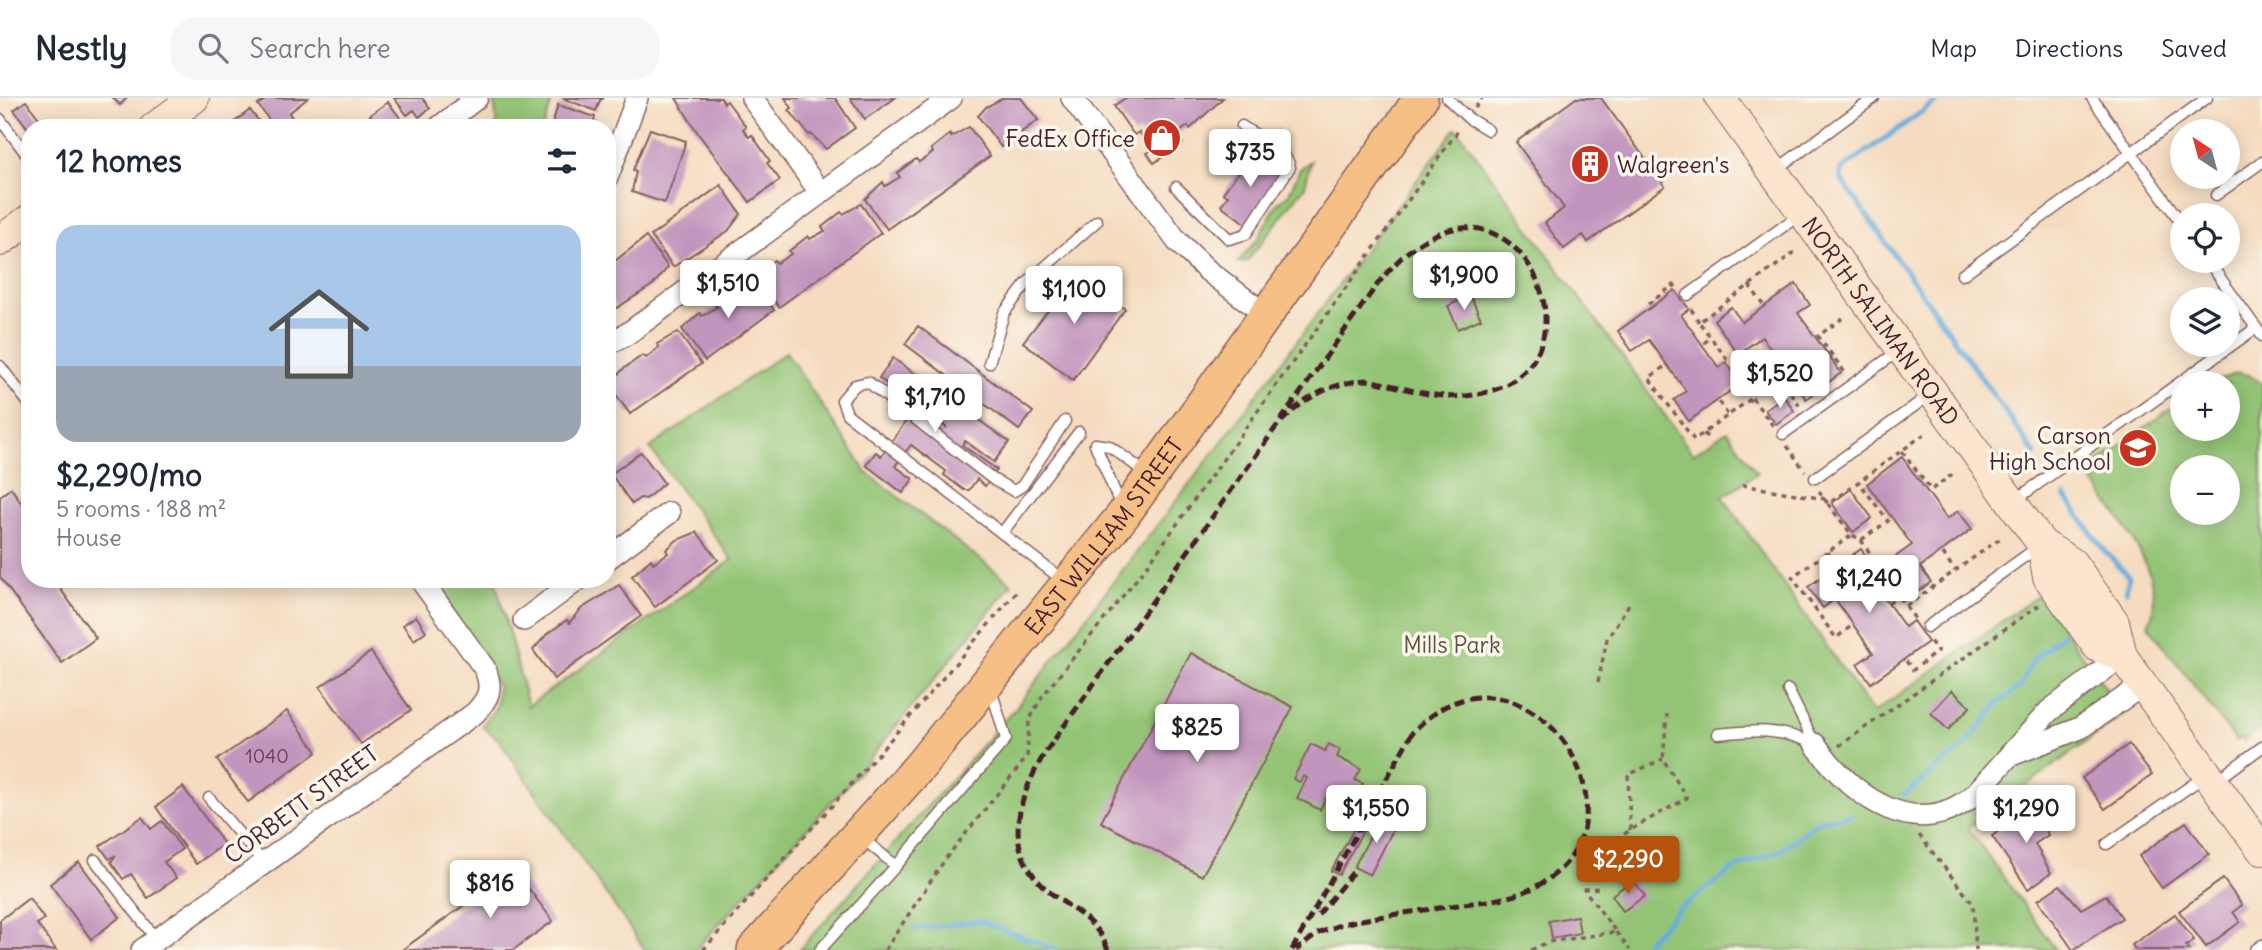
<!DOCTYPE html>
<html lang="en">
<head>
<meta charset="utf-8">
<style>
  body { margin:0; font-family:Delius,sans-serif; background:#f6f6f7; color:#1f2937; height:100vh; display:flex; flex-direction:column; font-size:26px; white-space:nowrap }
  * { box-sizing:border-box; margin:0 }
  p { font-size:23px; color:#747a83 }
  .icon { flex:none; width:38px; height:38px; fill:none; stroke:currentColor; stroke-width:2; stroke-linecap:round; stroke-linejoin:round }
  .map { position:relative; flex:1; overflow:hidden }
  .panel { position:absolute; left:21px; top:21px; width:595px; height:469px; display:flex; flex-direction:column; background:#fff; border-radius:28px; box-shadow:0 4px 18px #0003 }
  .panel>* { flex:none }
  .needle { width:46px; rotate:324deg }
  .buttons { position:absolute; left:2170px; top:21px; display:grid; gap:14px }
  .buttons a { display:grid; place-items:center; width:70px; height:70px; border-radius:50%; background:#fff; box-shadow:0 4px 18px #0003; font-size:35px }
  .price { position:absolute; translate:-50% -60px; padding:0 16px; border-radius:7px; background:#fff; color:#222; font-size:23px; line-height:46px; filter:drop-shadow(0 2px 4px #0008) }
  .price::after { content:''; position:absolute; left:50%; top:42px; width:21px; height:16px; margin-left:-10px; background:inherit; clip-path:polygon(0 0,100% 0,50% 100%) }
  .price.active { background:#b45309; color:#fff }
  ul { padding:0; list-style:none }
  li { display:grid; align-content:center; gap:14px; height:371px; padding:0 35px }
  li+li { border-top:2px solid #e0e1e3 }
  li span { display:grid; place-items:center; height:217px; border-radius:21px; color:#555 }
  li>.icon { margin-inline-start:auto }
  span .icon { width:126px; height:126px; fill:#fffc; stroke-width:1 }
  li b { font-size:30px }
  h2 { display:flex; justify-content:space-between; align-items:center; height:84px; padding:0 35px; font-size:30px }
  header { display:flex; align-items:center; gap:42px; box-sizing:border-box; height:98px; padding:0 35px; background:#fff; border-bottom:2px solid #e0e1e3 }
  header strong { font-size:33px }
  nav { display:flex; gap:38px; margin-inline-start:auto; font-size:24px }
  .search { width:490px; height:63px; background:#f6f6f7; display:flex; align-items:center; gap:18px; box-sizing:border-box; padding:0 24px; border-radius:28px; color:#747a83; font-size:26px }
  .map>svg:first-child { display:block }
</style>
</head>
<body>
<header>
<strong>Nestly</strong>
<div class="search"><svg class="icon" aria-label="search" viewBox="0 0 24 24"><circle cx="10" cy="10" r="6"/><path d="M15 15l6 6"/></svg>Search here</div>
<nav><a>Map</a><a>Directions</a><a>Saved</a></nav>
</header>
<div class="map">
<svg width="2262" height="852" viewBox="0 0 2262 852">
  <rect width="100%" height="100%" fill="#fbf7ec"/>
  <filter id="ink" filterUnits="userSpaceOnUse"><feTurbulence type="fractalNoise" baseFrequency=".0143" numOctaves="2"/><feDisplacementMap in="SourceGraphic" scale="14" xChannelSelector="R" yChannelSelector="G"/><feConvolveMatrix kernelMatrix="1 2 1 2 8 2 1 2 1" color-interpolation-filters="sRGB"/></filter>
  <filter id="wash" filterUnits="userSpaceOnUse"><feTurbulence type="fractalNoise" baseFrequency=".00686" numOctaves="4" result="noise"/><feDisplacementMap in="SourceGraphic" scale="28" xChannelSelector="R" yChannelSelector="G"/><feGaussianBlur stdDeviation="1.57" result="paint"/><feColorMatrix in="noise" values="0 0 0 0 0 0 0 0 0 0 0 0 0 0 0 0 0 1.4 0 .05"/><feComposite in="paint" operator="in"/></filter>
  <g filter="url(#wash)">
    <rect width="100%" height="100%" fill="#f5dbbf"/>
    <g fill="#93c474" stroke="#6e7250" stroke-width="2" fill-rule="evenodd">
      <polygon points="494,0 553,0 543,30 497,30"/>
      <polygon points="1456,30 1693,356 1727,333 1757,375 1723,399 1873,615 2039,497 2124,616 1968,730 2056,852 799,852 1014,612 1218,349"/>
      <polygon points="1311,63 1305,88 1247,163 1238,164 1258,141 1277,106 1289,96 1300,71"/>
      <polygon points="786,254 867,375 1012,486 858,675 695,852 645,852 499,642 482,628 496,609 498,589 432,481 495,481 528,608 732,462 650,350"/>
      <path d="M2237,275L2250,277L2262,286V629L2244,643L2241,640L2236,643L2148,527C2173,479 2112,413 2086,373L2182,302V331H2228V285H2212ZM2228,369V415H2182V369Z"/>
    </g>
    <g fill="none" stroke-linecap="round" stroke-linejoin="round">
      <g stroke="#66addd" stroke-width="5">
        <polyline points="1941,0 1841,72 1841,81 2035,356"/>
        <polyline points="2065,398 2104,452 2129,479 2126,493"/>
        <polyline points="1904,697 1966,647 1999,604 2021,588 2032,563 2063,536"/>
        <polyline points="914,831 980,823 1057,852"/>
        <polyline points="1639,852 1679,811 1733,771 1780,753 1818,723 1852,717"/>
      </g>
    </g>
    <g id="blocks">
      <g fill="#c295be">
        <polygon points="113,0 127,0 120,7"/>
        <polygon points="268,0 308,0 289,15 293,21 282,30 273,27 258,7"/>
        <polygon points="394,0 422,0 430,10 419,19 414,12 407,17"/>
        <polygon points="562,0 604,0 600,2 596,13"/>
        <polygon points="676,0 721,0 724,5 727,3 746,29 743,31 749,39 752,37 770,63 767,65 780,82 750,104 697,34"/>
        <polygon points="785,0 835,0 855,30 826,51 811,36 809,37 789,12 792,10"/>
        <polygon points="850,0 895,0 865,21"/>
        <polygon points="1003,0 1021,0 1038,22 1001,49 978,18 986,9"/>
        <polygon points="1125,0 1223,0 1190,31 1188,28 1176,37 1182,45 1154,65 1147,55 1152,52 1139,34 1134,37 1114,8"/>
        <polygon points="1576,0 1601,0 1665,88 1588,144 1583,137 1564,151 1545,125 1564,110 1516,44"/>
        <polygon points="26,3 46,30 30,30 30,33 14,12"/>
        <polygon points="388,4 404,25 402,30 379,30 370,17"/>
        <polygon points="558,7 595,19 592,30 551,30"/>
        <polygon points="250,12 264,30 227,30"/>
        <polygon points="364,22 369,30 353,30"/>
        <polygon points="329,23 335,30 320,30"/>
        <polygon points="969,29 990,58 887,131 865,101 883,84 885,88 900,79 897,75 916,61 919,64 933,55 931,51 950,36 951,39"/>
        <polygon points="650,31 686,43 665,105 632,94 636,73 633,72"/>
        <polygon points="1252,56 1282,78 1246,126 1221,107 1228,98 1223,95"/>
        <polygon points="721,87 741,116 728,133 673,169 651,138"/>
        <polygon points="861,106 881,135 779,209 756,178 774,162 777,165 791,156 789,153 808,138 810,141 825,133 822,129 841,114 843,116"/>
        <polygon points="646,139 668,169 654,186 617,210 607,197 607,169"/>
        <polygon points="1078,175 1125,211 1073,282 1023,244"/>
        <polygon points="753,183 774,212 705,263 682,231 700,215 702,218 717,209 715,206 734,191 735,193"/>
        <polygon points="1796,186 1810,207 1798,215 1841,275 1806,301 1762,239 1738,256 1714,222 1731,209 1742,224"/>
        <polygon points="1675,192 1689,211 1681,217 1719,270 1726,264 1741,285 1689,323 1674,302 1686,293 1649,242 1632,253 1618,233"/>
        <polygon points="1470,197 1481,221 1458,231 1448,208"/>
        <polygon points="918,228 1033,314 1019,332 905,246"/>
        <polygon points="678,234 701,266 630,316 609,287 623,271 643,257 646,260 659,249 657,246"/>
        <polygon points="893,260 1009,344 994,364 965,343 962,347 997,372 985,388 977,381 969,392 964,392 944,377 946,373 911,347 895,368 913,381 903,395 866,367 876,354 881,358 906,323 888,310 897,296 947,330 879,280"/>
        <polygon points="1784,298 1794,313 1776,326 1765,312"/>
        <polygon points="641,354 664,385 646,401 640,400 632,406 611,376"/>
        <polygon points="1902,359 1947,421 1958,413 1972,431 1920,469 1931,484 1912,498 1888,464 1912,447 1867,386"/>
        <polygon points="11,390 30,417 30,481 53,481 96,540 62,565 0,479 0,398"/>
        <polygon points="1851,391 1872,420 1853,434 1832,405"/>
        <polygon points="697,434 718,462 655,509 632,478 651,461 653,465 668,455 666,452 677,442"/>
        <polygon points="1861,451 1876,471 1868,477 1905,529 1913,523 1928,544 1871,585 1857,566 1873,555 1835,501 1823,510 1808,489"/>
        <polygon points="619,487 641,518 554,581 533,552 547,536 567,522 569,525 581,511"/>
        <polygon points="416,518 426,533 414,542 403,527"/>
        <polygon points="371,554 411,612 361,646 320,589"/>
        <polygon points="1191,555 1293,609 1202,778 1101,724"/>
        <polygon points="1952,592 1970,609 1948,632 1931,615"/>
        <polygon points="287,613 317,654 248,704 217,662"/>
        <polygon points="1311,646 1325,653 1329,646 1340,652 1337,659 1361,671 1355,682 1363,686 1356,698 1348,694 1339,705 1332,702 1335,695 1330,692 1320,712 1297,700 1307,680 1303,678 1300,684 1293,681"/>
        <polygon points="2129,646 2152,677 2105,711 2082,680"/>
        <polygon points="183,689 224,746 196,766 156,709"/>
        <polygon points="2039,706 2054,727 2046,733 2048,737 2035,746 2051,775 2028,791 1992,738"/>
        <polygon points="1363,714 1371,718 1339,777 1331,773"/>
        <polygon points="1382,716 1397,724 1370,777 1354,769"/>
        <polygon points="142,719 151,731 162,723 182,751 164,764 176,780 148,800 131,776 123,781 111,764 116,757 109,761 100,748"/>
        <polygon points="2186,724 2209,756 2162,790 2139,758"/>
        <polygon points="79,764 120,819 91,841 50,786"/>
        <polygon points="514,771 553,823 513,852 402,852"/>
        <polygon points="2223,781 2242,807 2233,814 2240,824 2206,849 2179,813"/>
        <polygon points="1633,782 1645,798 1623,813 1612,797"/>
        <polygon points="2060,787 2081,811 2106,797 2122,820 2073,852 2038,802"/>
        <polygon points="29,800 44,821 37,826 56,852 0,852 0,822"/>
        <polygon points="2175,816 2194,842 2186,848 2189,852 2136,852 2132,847"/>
        <polygon points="1577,818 1580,835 1552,840 1549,823"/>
      </g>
    </g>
  </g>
  <g filter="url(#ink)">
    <use href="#blocks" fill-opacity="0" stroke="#86615f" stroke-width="2"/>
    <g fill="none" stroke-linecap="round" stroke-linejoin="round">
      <defs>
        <g id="lane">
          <polyline points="1447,0 1468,20 1488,32"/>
          <polyline points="2092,0 2182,126"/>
          <polyline points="0,21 30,61"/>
          <polyline points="1776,72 1874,0"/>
          <path d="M1176,89L1229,141L1246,136L1290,69C1287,52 1256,38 1242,28"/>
          <polyline points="2216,97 2262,64"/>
          <polyline points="2208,163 2262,238"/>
          <polyline points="1962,177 2207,0"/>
          <polyline points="1688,197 1802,115"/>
          <polyline points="989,265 1004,215 1027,185 1097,123"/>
          <polyline points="0,268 30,307"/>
          <polyline points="1783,336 1900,252"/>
          <polyline points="1095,346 1122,411"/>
          <polyline points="1095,346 1109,348 1149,377"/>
          <polyline points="1815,380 1931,296"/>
          <polyline points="2014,403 2256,230"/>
          <polyline points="1002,435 1079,334"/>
          <polyline points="1064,483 847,316 842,302 855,287 868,284 994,382 1014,393 1022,388 1065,323"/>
          <polyline points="1927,529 2038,449"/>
          <polyline points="1788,592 1815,646"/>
          <path d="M1718,636C1756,632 1778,630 1815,646"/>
          <polyline points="2216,683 2262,649"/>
          <polyline points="209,700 264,765"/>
          <polyline points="2107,746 2205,678"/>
          <polyline points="95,762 157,842"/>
          <polyline points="896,768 1006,641 991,591"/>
          <polyline points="820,852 896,768 861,739"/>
          <polyline points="2255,852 2262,847"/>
        </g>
        <g id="street">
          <polyline points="752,0 820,94"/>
          <polyline points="1072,0 1177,143 1207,172 1266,217"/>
          <polyline points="438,30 477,0"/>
          <polyline points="607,80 637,0"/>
          <polyline points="607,246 627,236 951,0"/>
          <polyline points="607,461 669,415"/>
          <polyline points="524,522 579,481"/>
          <path d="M1815,646C1852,698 1917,748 1976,695L2049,613L2122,558"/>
          <polyline points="2009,658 2080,630 2143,587"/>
          <path d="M142,852L475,615C489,600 493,591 485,571L420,481"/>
        </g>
        <g id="secondary">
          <path id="s1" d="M1720,0L2042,446L2072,465L2114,524L2122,558L2262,752"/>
          <polyline points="154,30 194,0"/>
          <polyline points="0,143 30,121"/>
          <polyline points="2042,446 2048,479 2098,549 2122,558"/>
        </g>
        <g id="primary">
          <path id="s2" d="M754,852L920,668L1124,416L1421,0"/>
        </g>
      </defs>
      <use href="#lane" stroke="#86615f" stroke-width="13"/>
      <use href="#street" stroke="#86615f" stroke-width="24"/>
      <use href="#secondary" stroke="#86615f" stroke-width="32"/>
      <use href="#primary" stroke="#86615f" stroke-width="36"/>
      <g stroke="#86615f" stroke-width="3.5" stroke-dasharray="5 5" stroke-linecap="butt">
        <polyline points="1475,10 1482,0"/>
        <polyline points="1749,187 1763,206"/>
        <polyline points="1648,206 1674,187 1677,191"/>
        <polyline points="1691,211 1699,224"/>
        <polyline points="1843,220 1818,238 1846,276"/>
        <polyline points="1704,245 1711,239"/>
        <polyline points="1736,256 1727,261 1699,224 1795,154"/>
        <polyline points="1664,269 1649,280 1694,342 1752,300 1755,287 1733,258"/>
        <polyline points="1773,271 1800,308"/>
        <polyline points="1754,285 1778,267"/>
        <polyline points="1752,300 1774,329"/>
        <polyline points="1719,304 1728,317"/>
        <polyline points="1704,335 1709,343"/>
        <polyline points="1787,348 1805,373"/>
        <polyline points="1902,353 1931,392 1954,375"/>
        <polyline points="1742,387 1825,401"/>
        <polyline points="1819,393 1828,406 1926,335"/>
        <polyline points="1828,406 1852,437 1861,442 1888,423 1859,384"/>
        <polyline points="1861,442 1915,521"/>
        <polyline points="1827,454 1837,466"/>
        <polyline points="1943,455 1955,473"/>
        <polyline points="1880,471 1887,466"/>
        <polyline points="1888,505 1898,498"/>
        <polyline points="1906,508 2001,440"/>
        <polyline points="1850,529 1836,540 1792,479 1852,437"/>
        <polyline points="1906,563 1913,572 1938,553 1929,542"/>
        <polyline points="1598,584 1607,541 1631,503"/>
        <polyline points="1839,648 2039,507"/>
        <polyline points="1630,732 1628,677 1663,661"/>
        <polyline points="1919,737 1973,806 1976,852"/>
        <polyline points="1584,766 1630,732 1687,700 1663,661 1667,616"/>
        <polyline points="1616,834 1630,852"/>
        <polyline points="703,852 879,655 1018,492"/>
        <polyline points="885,852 946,760 1027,659 1029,623 1041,600 1147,468 1460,30"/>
        <polyline points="1531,852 1548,844 1616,834 1584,791 1603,790"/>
      </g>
      <use href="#lane" stroke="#fff" stroke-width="10"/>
      <use href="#street" stroke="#fff" stroke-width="21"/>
      <use href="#secondary" stroke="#fbe5cf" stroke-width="30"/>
      <use href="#primary" stroke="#f5bf86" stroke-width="33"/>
      <g stroke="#4a1f2b" stroke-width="5" stroke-dasharray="10 5" stroke-linecap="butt">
        <polyline points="1318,817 1353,774"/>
        <path d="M1108,852C1098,825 1078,815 1056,799C999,757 1015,703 1047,652L1374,191C1505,12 1632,281 1466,298C1434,302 1398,287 1366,282C1330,285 1304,300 1279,326"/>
        <path d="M1292,852L1412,635C1521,515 1668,726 1531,791C1510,801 1486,803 1464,806C1423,813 1382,817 1342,826L1319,835L1296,852"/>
      </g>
    </g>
  </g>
  <defs>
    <symbol id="shop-disc" viewBox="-11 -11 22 22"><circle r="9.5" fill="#c8321e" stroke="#fbf7ec"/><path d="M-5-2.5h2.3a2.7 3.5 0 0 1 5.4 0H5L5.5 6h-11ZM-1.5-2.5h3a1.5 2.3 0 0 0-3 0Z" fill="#fff"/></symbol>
    <symbol id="building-disc" viewBox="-11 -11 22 22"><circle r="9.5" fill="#c8321e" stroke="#fbf7ec"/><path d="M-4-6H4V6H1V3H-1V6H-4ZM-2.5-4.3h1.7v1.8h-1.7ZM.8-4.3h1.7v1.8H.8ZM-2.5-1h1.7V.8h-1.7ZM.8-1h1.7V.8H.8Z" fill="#fff"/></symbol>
    <symbol id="school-disc" viewBox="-11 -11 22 22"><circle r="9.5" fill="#c8321e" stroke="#fbf7ec"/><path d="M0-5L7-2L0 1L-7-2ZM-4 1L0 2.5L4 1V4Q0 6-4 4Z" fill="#fff"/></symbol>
  </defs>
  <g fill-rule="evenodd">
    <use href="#shop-disc" x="1140" y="18" width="44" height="44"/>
    <use href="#building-disc" x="1568" y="44" width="44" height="44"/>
    <use href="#school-disc" x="2116" y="328" width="44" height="44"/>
  </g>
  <g text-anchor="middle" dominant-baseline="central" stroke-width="7" stroke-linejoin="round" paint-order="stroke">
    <g font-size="19" fill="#683c50">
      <text x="267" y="658">1040</text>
    </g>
    <g font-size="23" fill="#4a1f2b" stroke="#fbf7ec" text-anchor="end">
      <text x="1135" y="40">FedEx Office</text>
      <text x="1617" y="66" text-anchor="start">Walgreen's</text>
      <text x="2111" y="337">Carson<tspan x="2111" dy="26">High School</tspan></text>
    </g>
    <g font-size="23" fill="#4a1f2b" stroke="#fbf7ec">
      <text stroke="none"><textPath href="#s1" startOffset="275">NORTH SALIMAN ROAD</textPath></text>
      <text stroke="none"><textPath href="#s2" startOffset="542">EAST WILLIAM STREET</textPath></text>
      <text transform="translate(301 706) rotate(-36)">CORBETT STREET</text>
    </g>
    <g font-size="23" fill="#605141" stroke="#fbf7ec">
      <text x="1452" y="546">Mills Park</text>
    </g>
  </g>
</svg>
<div class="buttons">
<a><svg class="needle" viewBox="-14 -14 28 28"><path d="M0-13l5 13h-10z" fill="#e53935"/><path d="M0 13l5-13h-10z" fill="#747a83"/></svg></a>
<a><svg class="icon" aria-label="locate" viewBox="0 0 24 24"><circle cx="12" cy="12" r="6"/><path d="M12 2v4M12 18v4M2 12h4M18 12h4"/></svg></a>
<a><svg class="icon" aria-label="layers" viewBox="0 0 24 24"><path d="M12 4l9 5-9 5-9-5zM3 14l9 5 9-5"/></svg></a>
<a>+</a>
<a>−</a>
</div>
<b class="price" style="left:1250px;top:91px">$735</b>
<b class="price" style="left:1464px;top:214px">$1,900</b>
<b class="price" style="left:728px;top:222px">$1,510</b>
<b class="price" style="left:1074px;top:228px">$1,100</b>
<b class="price" style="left:1780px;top:312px">$1,520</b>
<b class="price" style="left:935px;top:336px">$1,710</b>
<b class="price" style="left:1869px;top:517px">$1,240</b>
<b class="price" style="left:1197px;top:666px">$825</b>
<b class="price" style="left:1376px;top:747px">$1,550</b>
<b class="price" style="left:2026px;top:747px">$1,290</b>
<b class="price active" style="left:1628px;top:798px">$2,290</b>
<b class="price" style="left:490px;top:822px">$816</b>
<section class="panel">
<h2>12 homes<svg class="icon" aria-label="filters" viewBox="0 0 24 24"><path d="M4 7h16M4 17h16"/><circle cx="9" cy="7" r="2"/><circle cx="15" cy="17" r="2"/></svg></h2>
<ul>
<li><span style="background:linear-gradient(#a9c7e8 65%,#9aa5b1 0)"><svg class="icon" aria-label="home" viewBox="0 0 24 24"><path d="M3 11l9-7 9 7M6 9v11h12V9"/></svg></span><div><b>$2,290/mo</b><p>5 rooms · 188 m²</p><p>House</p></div></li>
</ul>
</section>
</div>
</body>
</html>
